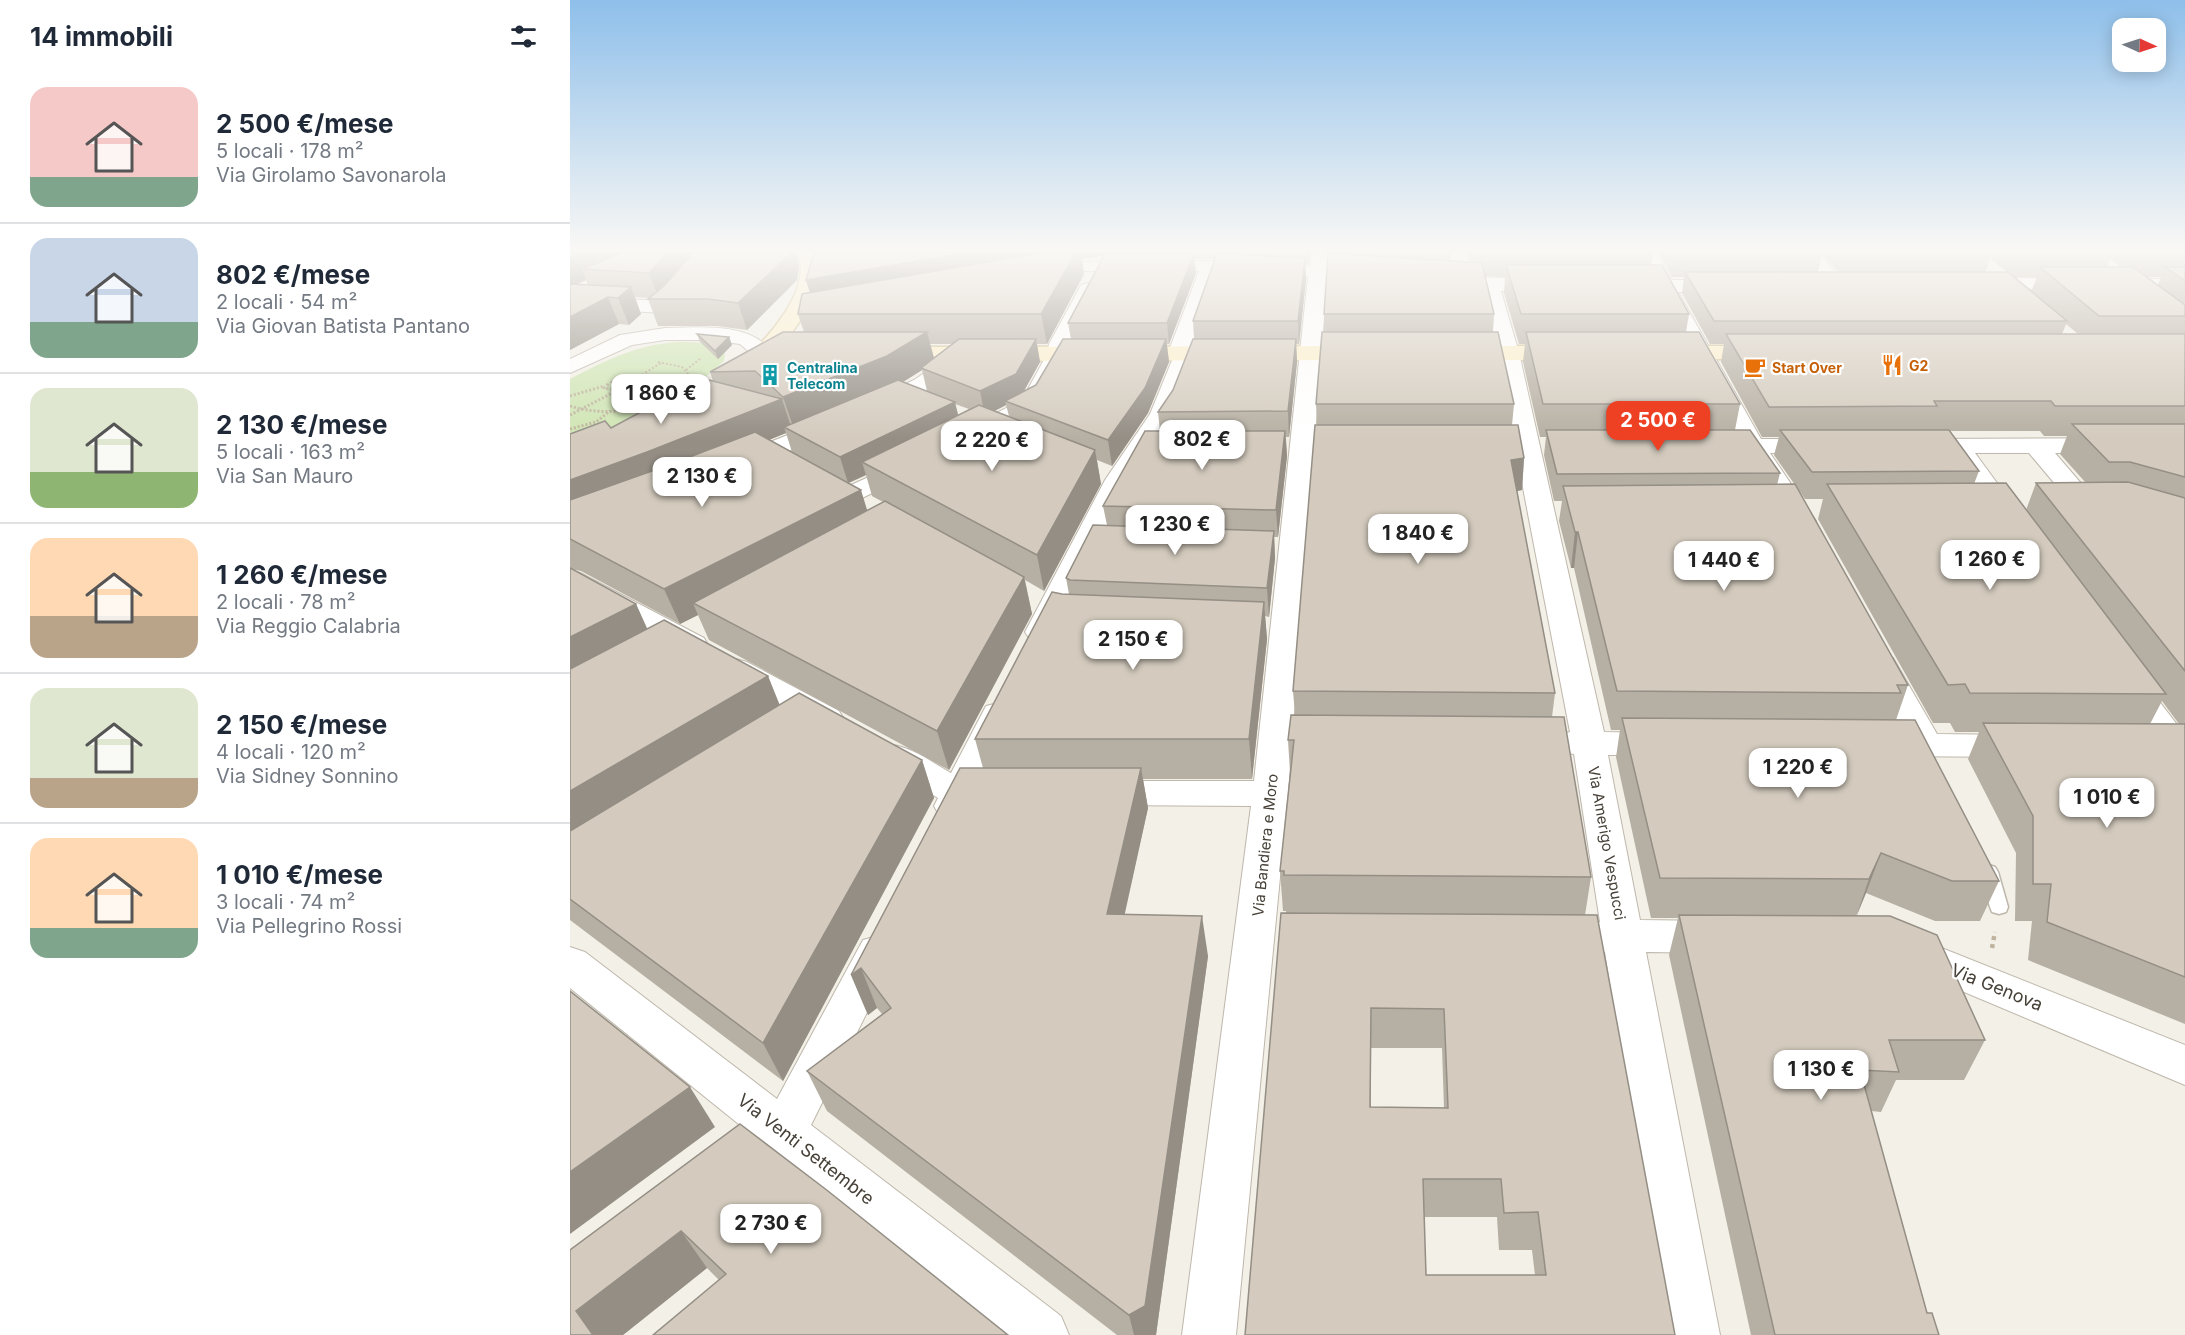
<!DOCTYPE html>
<html lang="it">
<head>
<meta charset="utf-8">
<style>
  body { margin:0; font-family:Inter,sans-serif; background:#f6f6f7; color:#1f2937; height:100vh; display:flex; flex-direction:column; font-size:22px; white-space:nowrap }
  * { box-sizing:border-box; margin:0 }
  p { font-size:20px; color:#747a83 }
  .icon { flex:none; width:33px; height:33px; fill:none; stroke:currentColor; stroke-width:2; stroke-linecap:round; stroke-linejoin:round }
  .map { position:relative; flex:1; overflow:hidden }
  .sheet { display:flex; flex-direction:column; background:#fff; width:570px }
  .sheet>* { flex:none }
  .needle { width:39px; rotate:93deg }
  .buttons { position:absolute; left:1542px; top:18px; display:grid; gap:12px }
  .buttons a { display:grid; place-items:center; width:54px; height:54px; border-radius:12px; background:#fff; box-shadow:0 3px 15px #0003; font-size:30px }
  .price { position:absolute; translate:-50% -51px; padding:0 14px; border-radius:12px; background:#fff; color:#222; font-size:20px; line-height:39px; filter:drop-shadow(0 2px 3px #0008) }
  .price::after { content:''; position:absolute; left:50%; top:36px; width:18px; height:14px; margin-left:-9px; background:inherit; clip-path:polygon(0 0,100% 0,50% 100%) }
  .price.on { background:#ee4123; color:#fff }
  ul { padding:0; list-style:none }
  li { display:flex; align-items:center; gap:18px; height:150px; padding:0 30px }
  li+li { border-top:2px solid #e0e1e3 }
  li span { display:grid; place-items:center; flex:none; width:168px; height:120px; border-radius:18px; color:#555 }
  li>.icon { margin-inline-start:auto }
  span .icon { width:72px; height:72px; fill:#fffc; stroke-width:1 }
  li b { font-size:26px }
  h2 { display:flex; justify-content:space-between; align-items:center; height:72px; padding:0 30px; font-size:26px }
  main { display:flex; flex:1; min-height:0 }
  .map>svg:first-child { display:block }
</style>
</head>
<body>
<main>
<section class="sheet">
<h2>14 immobili<svg class="icon" aria-label="filters" viewBox="0 0 24 24"><path d="M4 7h16M4 17h16"/><circle cx="9" cy="7" r="2"/><circle cx="15" cy="17" r="2"/></svg></h2>
<ul>
<li><span style="background:linear-gradient(#f6c9c9 75%,#7fa58c 0)"><svg class="icon" aria-label="home" viewBox="0 0 24 24"><path d="M3 11l9-7 9 7M6 9v11h12V9"/></svg></span><div><b>2 500 €/mese</b><p>5 locali · 178 m²</p><p>Via Girolamo Savonarola</p></div></li>
<li><span style="background:linear-gradient(#c9d6e8 70%,#7fa58c 0)"><svg class="icon" aria-label="home" viewBox="0 0 24 24"><path d="M3 11l9-7 9 7M6 9v11h12V9"/></svg></span><div><b>802 €/mese</b><p>2 locali · 54 m²</p><p>Via Giovan Batista Pantano</p></div></li>
<li><span style="background:linear-gradient(#dfe7d0 70%,#8fb573 0)"><svg class="icon" aria-label="home" viewBox="0 0 24 24"><path d="M3 11l9-7 9 7M6 9v11h12V9"/></svg></span><div><b>2 130 €/mese</b><p>5 locali · 163 m²</p><p>Via San Mauro</p></div></li>
<li><span style="background:linear-gradient(#ffd9b3 65%,#b9a48a 0)"><svg class="icon" aria-label="home" viewBox="0 0 24 24"><path d="M3 11l9-7 9 7M6 9v11h12V9"/></svg></span><div><b>1 260 €/mese</b><p>2 locali · 78 m²</p><p>Via Reggio Calabria</p></div></li>
<li><span style="background:linear-gradient(#dfe7d0 75%,#b9a48a 0)"><svg class="icon" aria-label="home" viewBox="0 0 24 24"><path d="M3 11l9-7 9 7M6 9v11h12V9"/></svg></span><div><b>2 150 €/mese</b><p>4 locali · 120 m²</p><p>Via Sidney Sonnino</p></div></li>
<li><span style="background:linear-gradient(#ffd9b3 75%,#7fa58c 0)"><svg class="icon" aria-label="home" viewBox="0 0 24 24"><path d="M3 11l9-7 9 7M6 9v11h12V9"/></svg></span><div><b>1 010 €/mese</b><p>3 locali · 74 m²</p><p>Via Pellegrino Rossi</p></div></li>
</ul>
</section>
<div class="map">
<svg width="1615" height="1335" viewBox="0 0 1615 1335">
  <rect width="100%" height="100%" fill="#f3f0e8"/>
  <path fill="#cfe5b3" d="M109,342C125,342 142,342 155,353L154,361C114,399 52,427 0,446V379C36,360 68,344 109,342Z"/>
  <g fill="none" stroke-linecap="round" stroke-linejoin="round">
    <defs>
      <polygon id="lane" points="1419,865 1425,867 1428,872 1438,907 1436,912 1429,914 1422,912 1420,907 1410,872 1413,867"/>
      <g id="street">
        <polygon points="741,252 759,252 758,267 799,269 806,271 808,275 806,279 799,281 757,278 718,794 666,1335 612,1335 681,806 533,805 520,802 515,793 520,784 533,781 684,781 738,277 647,272 621,348 626,353 604,414 561,480 485,632 481,638 470,641 459,638 455,632 535,480 580,414 603,358 598,353 629,271 514,271 508,270 505,266 508,262 640,261 740,266"/>
        <polygon points="878,252 896,252 902,277 978,279 985,281 987,285 985,289 978,291 931,291 949,353 1034,732 1092,733 1104,736 1109,744 1104,752 1092,755 1038,755 1070,920 1147,921 1161,926 1167,937 1161,948 1147,953 1076,952 1150,1335 1096,1335 1035,952 1021,947 1015,936 1021,925 1030,922 1004,754 986,751 981,743 986,735 1000,732 927,353 912,290 868,284 866,280 868,276 883,275"/>
        <polygon points="1068,252 1086,252 1102,280 1155,280 1162,282 1164,286 1162,290 1155,292 1108,292 1191,439 1248,439 1257,441 1260,446 1257,451 1200,453 1246,521 1242,527 1233,529 1224,527 1176,453 1139,451 1136,446 1139,441 1167,439 1089,292 1054,290 1052,286 1054,282 1083,280"/>
        <polygon points="1230,252 1249,252 1275,285 1273,289 1259,289"/>
        <polygon points="1409,278 1615,279 1615,291 1402,288 1400,284 1402,280"/>
        <polygon points="518,283 525,285 527,289 499,344 499,354 469,409 407,441 399,443 391,441 387,436 391,431 452,400 477,354 479,344 509,289 511,285"/>
        <polygon points="0,296 95,301 102,303 105,307 102,311 95,313 0,308"/>
        <path d="M95,328C129,328 180,321 203,353L199,357L192,359L185,357L170,344L138,340H95L62,345L0,373V359L50,335Z"/>
        <path d="M387,348L394,350L398,354C378,383 342,402 309,411L301,409L298,404L301,399L344,380L363,367L380,350Z"/>
        <polygon points="258,419 266,421 270,426 266,431 180,467 171,469 162,467 159,462 162,457"/>
        <polygon points="1615,438 1615,452 1485,453 1528,503 1524,509 1515,511 1506,509 1459,453 1405,453 1452,517 1448,523 1439,525 1430,523 1381,453 1340,451 1337,446 1340,441 1349,439"/>
        <polygon points="338,459 347,461 350,466 347,471 286,501 277,504 268,501 264,496 268,491"/>
        <polygon points="0,570 10,573 134,638 138,645 134,652 123,654 112,652 0,591"/>
        <polygon points="1312,655 1323,658 1367,734 1446,735 1458,738 1463,746 1458,754 1446,757 1316,756 1304,753 1299,745 1304,737 1316,734 1333,734 1296,665 1301,658"/>
        <polygon points="166,659 177,662 269,711 274,719 269,727 257,730 245,727 155,676 150,669 155,662"/>
        <polygon points="1558,672 1569,675 1615,735 1615,756 1606,758 1594,755 1547,689 1542,682 1547,675"/>
        <path d="M428,703L440,706L445,714L412,781L422,784L427,793L422,802L400,805L395,815L382,819L369,815L364,806L368,798L307,762L302,754L307,746C333,739 359,761 381,773L416,706Z"/>
        <polygon points="307,936 321,940 327,952 241,1125 491,1316 499,1335 430,1335 0,988 0,947 15,952 207,1099 293,940"/>
        <polygon points="1344,937 1615,1045 1615,1085 1330,965 1323,953 1330,941"/>
      </g>
      <g id="secondary">
        <path d="M228,252H246C251,263 253,273 249,284C244,304 201,368 183,374C178,376 174,375 169,374L166,369L169,364C196,341 243,290 228,252Z"/>
        <polygon points="794,346 802,348 805,353 802,358 794,360 318,361 310,359 307,354 310,349 318,347"/>
        <polygon points="888,346 998,346 1006,348 1009,353 1006,358 998,360 888,360 880,358 877,353 880,348"/>
        <polygon points="1098,346 1196,346 1204,348 1207,353 1204,358 1196,360 1090,358 1087,353 1090,348"/>
      </g>
    </defs>
    <use href="#lane" stroke="#beb7ab" stroke-width="3"/>
    <use href="#street" stroke="#beb7ab" stroke-width="2"/>
    <use href="#secondary" stroke="#d0c299" stroke-width="3"/>
    <g stroke="#bfb39d" stroke-width="2" stroke-dasharray="2 2" stroke-linecap="butt">
      <polyline points="88,362 112,367 120,376 110,385"/>
      <polyline points="116,370 131,358"/>
      <polyline points="65,379 91,363"/>
      <path d="M37,385C46,377 57,378 68,382L64,385"/>
    </g>
    <g stroke="#bfb39d" stroke-width="3" stroke-dasharray="2 2" stroke-linecap="butt">
      <polyline points="38,384 34,388 52,391 66,384"/>
      <polyline points="65,386 118,390"/>
      <polyline points="0,396 34,386"/>
      <path d="M0,406C38,418 81,410 111,384"/>
      <polyline points="0,415 44,392"/>
      <polyline points="0,429 26,422 40,411"/>
    </g>
    <polyline stroke="#bfb39d" stroke-width="4.5" stroke-dasharray="4 4" stroke-linecap="butt" points="1422,948 1425,932"/>
    <use href="#lane" fill="#fff" fill-rule="evenodd"/>
    <use href="#street" fill="#fff" fill-rule="evenodd"/>
    <use href="#secondary" fill="#fcefc9" fill-rule="evenodd"/>
  </g>
  <g fill="#b6afa3" fill-rule="evenodd">
    <path d="M0,252H226L229,267L227,280L177,330L147,326H88L78,299L79,298L65,297L71,314L59,325L49,324L0,350ZM16,280L18,285H6Z"/>
    <path d="M244,252H740L738,264L735,263L736,279L729,344H726L727,362L719,437H716L717,456L708,537H704L705,558L699,617L695,616L697,639L682,779H573L578,808L554,914L638,956L586,1335H547L257,1111L237,1071L312,1014L307,1008L298,1015L281,975L413,768L405,739L492,594H499L496,578L537,525L533,506L590,431L588,412L603,390L624,339L623,321L645,259H624L626,273L599,344H597L599,362L578,413L542,466L527,460L531,484L474,591L455,580L462,614L379,770L139,640L128,615L110,624L11,571L1,569L66,604L77,628L198,676L209,705L352,760L364,798L213,1081L0,920V434L41,428L143,381L140,372L234,332L228,314L240,292L236,280ZM534,255L498,323L501,339L466,385L454,391L470,362L467,344H477L514,274L512,259ZM360,344H383L364,358ZM352,370L357,391L333,382ZM385,404L399,409L388,415ZM436,405L439,416L424,411ZM216,433L222,452L199,439ZM296,475L302,496L313,502L298,511L279,483Z"/>
    <path d="M760,252H881V261L900,262L897,252H1083L1081,265L1119,314L1116,332L1170,404L1165,430L1210,473L1207,485L1338,685L1326,720L1429,881L1410,921H1365L1296,893L1286,916L1415,1040L1394,1080H1326L1311,1112L1301,1111L1357,1313L1369,1335H1181L1099,955L1108,918H1081L1046,757L1050,730H1041L1004,568H1001L989,521L992,501H984L974,455L976,437H970L953,362L955,344H949L934,293L935,277L915,276L924,314L923,332L944,404L942,425L954,458L952,490L947,491L985,693L982,717L1021,877L1015,915L1105,1335H675L716,913V911H713L710,871L720,772L718,740L725,715L723,691L747,425L746,404L754,332V314ZM801,1048H872L874,1108L801,1107ZM854,1217H927L929,1250H962L965,1275H856Z"/>
    <path d="M1089,252H1615V1024L1458,960L1462,921H1445L1446,853L1398,759L1409,732H1385L1380,723H1363L1248,519L1253,499H1235L1204,455L1209,437H1192L1151,362L1154,344H1140L1112,293L1114,277H1102ZM1252,254L1268,272H1248ZM1420,258L1437,272H1416ZM1540,259L1551,267H1537ZM1444,277H1467L1461,292ZM1576,277H1591L1588,285ZM1496,324L1508,334H1492ZM1380,431H1470L1474,436H1497L1490,454L1516,483H1466L1456,510L1404,484L1409,471ZM1592,701L1609,724H1580Z"/>
    <polygon points="127,334 159,337 162,345 148,359 130,342"/>
    <polygon points="170,1124 438,1335 149,1280 137,1268 53,1335"/>
  </g>
  <g fill="#948e85">
    <polygon points="12,252 73,252 12,269 16,280 0,287 0,257"/>
    <polygon points="98,252 129,252 89,299 79,273"/>
    <polygon points="220,252 226,252 229,267 227,280 177,330 168,303"/>
    <polygon points="400,252 535,252 536,255 512,259 514,274 477,344 471,314 244,306 236,280"/>
    <polygon points="738,252 740,252 738,264"/>
    <polygon points="624,254 626,273 599,344 597,323"/>
    <polygon points="735,258 736,279 729,344 728,321"/>
    <polygon points="61,287 71,314 59,325 48,298"/>
    <polygon points="38,297 49,324 0,350 0,317"/>
    <polygon points="357,332 365,362 351,368 352,370 325,387 224,429 213,397"/>
    <polygon points="159,337 162,345 148,359 145,351"/>
    <polygon points="466,339 470,362 450,398 435,401 436,405 415,416 410,391"/>
    <polygon points="596,339 599,362 578,413 542,466 538,440"/>
    <polygon points="726,339 727,362 719,437 718,411"/>
    <polygon points="212,399 222,430 214,427 216,433 90,485 0,519 0,480"/>
    <polygon points="385,402 391,427 292,462 296,475 278,483 270,457"/>
    <polygon points="715,431 717,456 708,537 706,510"/>
    <polygon points="525,450 531,484 474,591 467,555"/>
    <polygon points="954,458 952,490 938,493 941,460"/>
    <polygon points="291,490 301,523 123,603 128,615 110,624 94,589"/>
    <polygon points="704,531 705,558 699,617 697,588"/>
    <polygon points="1005,532 1008,532 1004,568 1001,568"/>
    <polygon points="454,577 462,614 379,770 367,731"/>
    <polygon points="694,602 697,639 682,779 679,739"/>
    <polygon points="66,604 82,640 0,683 0,637"/>
    <polygon points="198,676 213,713 0,842 0,791"/>
    <polygon points="352,760 364,798 213,1081 193,1043"/>
    <polygon points="571,768 578,808 546,954 537,914"/>
    <polygon points="1311,853 1296,893 1285,920 1299,879"/>
    <polygon points="632,916 638,956 586,1335 564,1335 559,1315"/>
    <polygon points="291,968 307,1008 298,1015 281,975"/>
    <polygon points="120,1087 145,1127 0,1234 0,1172"/>
    <polygon points="111,1231 137,1268 53,1335 23,1335 6,1311"/>
  </g>
  <g fill="#d4cbbe" stroke="#948e85" stroke-width="1.5" fill-rule="evenodd">
    <polygon points="0,252 12,252 0,257"/>
    <polygon points="55,252 98,252 79,273 12,269"/>
    <polygon points="124,252 220,252 219,255 168,303 138,299 78,299 94,286"/>
    <polygon points="244,252 400,252 236,280"/>
    <polygon points="476,252 506,252 471,314 228,314 232,294"/>
    <polygon points="647,253 735,258 728,321 623,321"/>
    <polygon points="758,253 912,263 924,314 754,314"/>
    <polygon points="535,254 624,254 597,323 498,323"/>
    <polygon points="936,265 1092,265 1119,314 951,314"/>
    <polygon points="1470,267 1563,267 1615,305 1615,316 1529,316"/>
    <polygon points="1595,267 1615,267 1615,281"/>
    <polygon points="1115,272 1438,272 1497,321 1144,321"/>
    <polygon points="0,284 61,287 48,298 38,297 0,317"/>
    <polygon points="213,332 357,332 317,356 213,397 185,371 140,372"/>
    <polygon points="752,332 928,332 944,404 746,404"/>
    <polygon points="956,332 1129,332 1170,404 973,404"/>
    <polygon points="127,334 159,337 145,351"/>
    <polygon points="1156,334 1615,334 1615,406 1485,406 1481,401 1364,401 1367,406 1199,407"/>
    <polygon points="389,339 466,339 446,374 410,391 351,368"/>
    <polygon points="493,339 596,339 575,388 538,440 435,401 466,385"/>
    <polygon points="623,339 726,339 718,411 588,412 603,390"/>
    <polygon points="139,380 212,399 77,452 0,480 0,434 35,421 41,428 104,394"/>
    <polygon points="328,380 385,402 270,457 214,427"/>
    <polygon points="409,405 525,450 467,555 292,462"/>
    <polygon points="1502,424 1615,424 1615,477 1560,462 1539,462"/>
    <polygon points="745,425 948,425 954,458 941,460 985,693 723,691"/>
    <polygon points="976,430 1180,430 1210,473 987,474"/>
    <polygon points="1210,430 1379,430 1409,471 1242,472"/>
    <polygon points="575,431 715,431 706,510 533,506"/>
    <polygon points="185,432 291,490 94,589 0,539 0,500 96,466"/>
    <polygon points="1558,482 1615,498 1615,671 1466,483"/>
    <polygon points="1436,483 1596,694 1400,693 1395,684 1378,685 1257,484"/>
    <polygon points="1225,484 1338,685 1327,685 1331,693 1047,691 1008,532 1005,532 993,486"/>
    <polygon points="315,501 454,577 367,731 123,603"/>
    <polygon points="523,525 704,531 697,588 500,580 496,578"/>
    <polygon points="0,568 66,604 0,637"/>
    <polygon points="482,592 492,594 694,602 679,739 405,739"/>
    <polygon points="94,620 198,676 0,791 0,669"/>
    <polygon points="229,693 352,760 193,1043 0,899 0,831"/>
    <polygon points="721,715 994,717 1021,877 714,875 714,871 710,871 724,740 718,740"/>
    <polygon points="1052,718 1345,720 1429,881 1382,881 1311,853 1299,879 1090,878"/>
    <polygon points="1413,723 1615,724 1615,977 1477,922 1481,884 1463,884 1463,816"/>
    <polygon points="390,768 571,768 537,914 632,916 575,1306 559,1315 237,1071 321,1008 291,968 281,975"/>
    <path d="M711,913L1027,915L1105,1335H675ZM801,1008L874,1009L878,1108L800,1107ZM853,1179H931L934,1213L968,1212L976,1275H856Z"/>
    <polygon points="1109,915 1320,916 1367,935 1415,1040 1319,1040 1329,1072 1290,1070 1357,1313 1362,1313 1369,1335 1205,1335"/>
    <polygon points="0,991 120,1087 0,1172"/>
    <polygon points="170,1124 258,1191 438,1335 83,1335 156,1274 111,1231 6,1311 23,1335 0,1335 0,1250"/>
  </g>
  <linearGradient id="sky" x2="0" y2="1"><stop stop-color="#8ebfea"/><stop offset="0.57" stop-color="#faf8f5"/><stop offset="1" stop-color="#faf8f5" stop-opacity="0"/></linearGradient>
  <rect width="1615" height="439" fill="url(#sky)"/>
  <defs>
    <symbol id="restaurant-bare" viewBox="-9 -9 18 18"><path d="M-5-6h1v4h1v-4h1v4h1v-4h1v5L-1.5 .5V6h-2V.5L-5-1ZM5-6V6H3V1.5H1.5Q1.5-4 5-6Z" fill="#e8710a" stroke="#fff" stroke-width="2.5" paint-order="stroke"/></symbol>
    <symbol id="cafe-bare" viewBox="-9 -9 18 18"><path d="M-5.5-4.5H6V0H3Q3 3.5 0 3.5H-2.5Q-5.5 3.5-5.5 0ZM3-3.2v2h1.7v-2ZM-6 4.5H4V6H-6Z" fill="#e8710a" stroke="#fff" stroke-width="2.5" paint-order="stroke"/></symbol>
    <symbol id="building-bare" viewBox="-9 -9 18 18"><path d="M-4-6H4V6H1V3H-1V6H-4ZM-2.5-4.3h1.7v1.8h-1.7ZM.8-4.3h1.7v1.8H.8ZM-2.5-1h1.7V.8h-1.7ZM.8-1h1.7V.8H.8Z" fill="#0f9aa8" stroke="#fff" stroke-width="2.5" paint-order="stroke"/></symbol>
  </defs>
  <g fill-rule="evenodd">
    <use href="#restaurant-bare" x="1307" y="350" width="30" height="30"/>
    <use href="#cafe-bare" x="1170" y="352" width="30" height="30"/>
    <use href="#building-bare" x="185" y="360" width="30" height="30"/>
  </g>
  <g text-anchor="middle" dominant-baseline="central" stroke-width="4.5" stroke-linejoin="round" paint-order="stroke">
    <g font-size="14" font-weight="bold" fill="#c56008" stroke="#fff" text-anchor="start">
      <text x="1339" y="365">G2</text>
      <text x="1202" y="367">Start Over</text>
    </g>
    <g font-size="14" font-weight="bold" fill="#0d838f" stroke="#fff" text-anchor="start">
      <text x="217" y="367">Centralina<tspan x="217" dy="16">Telecom</tspan></text>
    </g>
    <g font-size="15" fill="#464037" stroke="#fff">
      <text transform="translate(1037 843) rotate(80)">Via Amerigo Vespucci</text>
      <text transform="translate(695 845) rotate(-84)">Via Bandiera e Moro</text>
    </g>
    <g font-size="18" fill="#464037" stroke="#fff">
      <text transform="translate(1427 987) rotate(22)">Via Genova</text>
      <text transform="translate(236 1149) rotate(38)">Via Venti Settembre</text>
    </g>
  </g>
</svg>
<div class="buttons">
<a><svg class="needle" viewBox="-14 -14 28 28"><path d="M0-13l5 13h-10z" fill="#e53935"/><path d="M0 13l5-13h-10z" fill="#747a83"/></svg></a>
</div>
<b class="price" style="left:91px;top:425px">1 860 €</b>
<b class="price on" style="left:1088px;top:452px">2 500 €</b>
<b class="price" style="left:632px;top:471px">802 €</b>
<b class="price" style="left:422px;top:472px">2 220 €</b>
<b class="price" style="left:132px;top:508px">2 130 €</b>
<b class="price" style="left:605px;top:556px">1 230 €</b>
<b class="price" style="left:848px;top:565px">1 840 €</b>
<b class="price" style="left:1420px;top:591px">1 260 €</b>
<b class="price" style="left:1154px;top:592px">1 440 €</b>
<b class="price" style="left:563px;top:671px">2 150 €</b>
<b class="price" style="left:1228px;top:799px">1 220 €</b>
<b class="price" style="left:1537px;top:829px">1 010 €</b>
<b class="price" style="left:1251px;top:1101px">1 130 €</b>
<b class="price" style="left:201px;top:1255px">2 730 €</b>
</div>
</main>
</body>
</html>
